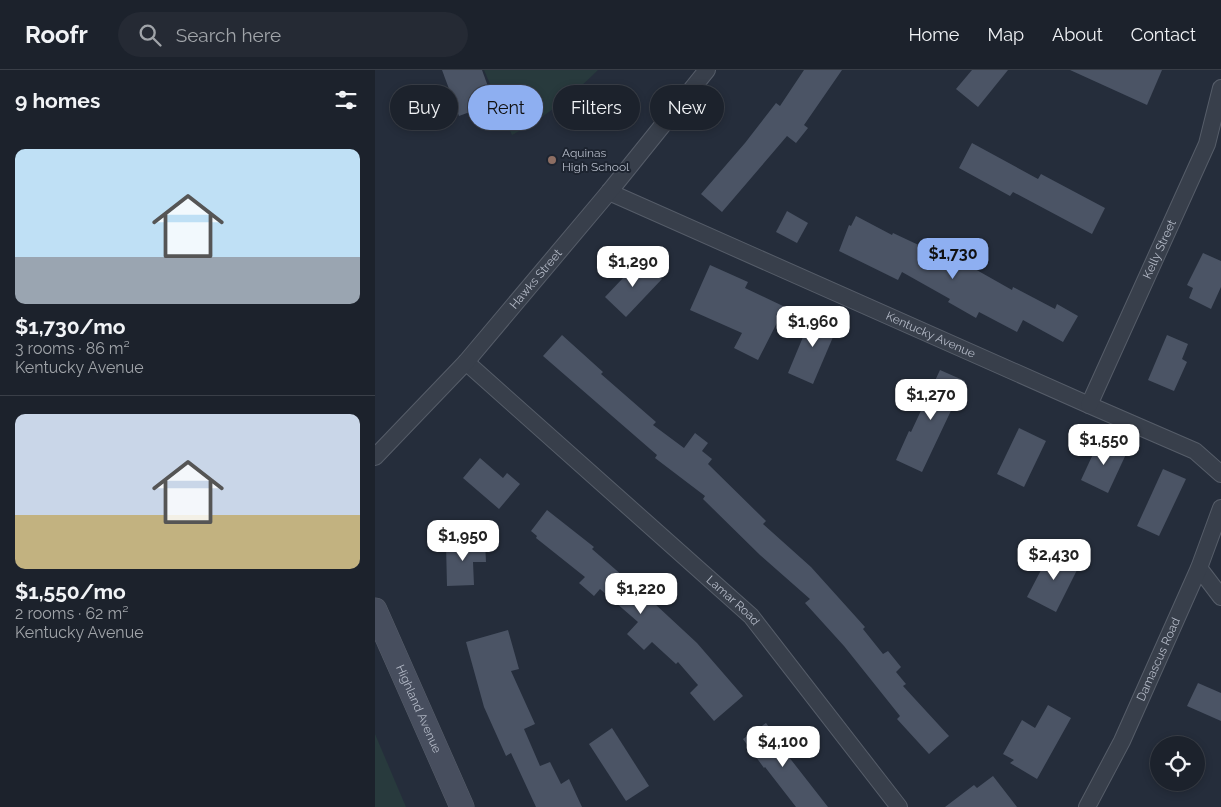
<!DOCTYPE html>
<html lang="en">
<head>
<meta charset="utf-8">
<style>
  body { margin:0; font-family:Raleway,sans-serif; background:#252a34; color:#f1f3f6; height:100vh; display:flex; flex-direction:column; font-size:19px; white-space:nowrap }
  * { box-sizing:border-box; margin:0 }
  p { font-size:16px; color:#a0a4a9 }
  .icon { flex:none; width:28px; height:28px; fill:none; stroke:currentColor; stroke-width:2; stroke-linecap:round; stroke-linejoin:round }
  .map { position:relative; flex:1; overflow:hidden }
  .drawer { display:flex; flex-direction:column; background:#1c222c; width:375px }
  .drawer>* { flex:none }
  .hud { position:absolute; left:15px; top:15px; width:475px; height:45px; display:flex; gap:10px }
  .fabs { position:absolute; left:775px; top:666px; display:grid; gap:10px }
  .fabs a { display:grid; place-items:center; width:55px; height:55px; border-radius:50%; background:#1c222c; box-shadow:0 2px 8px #0003,0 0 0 1px #3a3f48; font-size:25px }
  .price { position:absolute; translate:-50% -42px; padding:0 11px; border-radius:10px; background:#fff; color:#222; font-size:16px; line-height:32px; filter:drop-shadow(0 1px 2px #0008) }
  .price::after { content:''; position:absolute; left:50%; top:30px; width:15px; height:11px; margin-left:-8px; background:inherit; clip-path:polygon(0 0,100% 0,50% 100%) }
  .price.current { background:#8eaff1; color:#111 }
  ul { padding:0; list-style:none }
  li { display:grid; align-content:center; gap:10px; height:265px; padding:0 15px }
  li+li { border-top:1px solid #3a3f48 }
  li span { display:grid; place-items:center; height:155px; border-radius:10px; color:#555 }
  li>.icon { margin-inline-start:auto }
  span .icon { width:90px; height:90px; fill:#fffc; stroke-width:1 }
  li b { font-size:21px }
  h2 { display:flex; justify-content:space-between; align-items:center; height:60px; padding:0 15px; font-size:21px }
  .pill { padding:0 18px; border-radius:22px; background:#1c222c; box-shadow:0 2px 8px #0003,0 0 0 1px #3a3f48; font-size:18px; line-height:45px }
  .pill.current { background:#8eaff1; color:#111 }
  header { display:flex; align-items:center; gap:30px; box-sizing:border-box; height:70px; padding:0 25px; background:#1c222c; border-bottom:1px solid #3a3f48 }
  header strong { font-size:24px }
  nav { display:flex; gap:28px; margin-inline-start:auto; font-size:18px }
  .search { width:350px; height:45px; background:#252a34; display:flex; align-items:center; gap:12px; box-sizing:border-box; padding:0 18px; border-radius:28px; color:#a0a4a9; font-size:19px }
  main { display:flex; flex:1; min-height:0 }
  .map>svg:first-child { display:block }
</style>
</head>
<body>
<header>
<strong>Roofr</strong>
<div class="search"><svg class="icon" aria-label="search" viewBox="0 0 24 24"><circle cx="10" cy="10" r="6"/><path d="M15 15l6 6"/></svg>Search here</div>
<nav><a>Home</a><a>Map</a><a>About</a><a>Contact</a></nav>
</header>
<main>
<section class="drawer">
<h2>9 homes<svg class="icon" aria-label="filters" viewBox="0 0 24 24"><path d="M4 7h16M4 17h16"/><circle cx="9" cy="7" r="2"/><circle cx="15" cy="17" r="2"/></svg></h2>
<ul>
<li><span style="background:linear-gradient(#bfe0f5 70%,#9aa5b1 0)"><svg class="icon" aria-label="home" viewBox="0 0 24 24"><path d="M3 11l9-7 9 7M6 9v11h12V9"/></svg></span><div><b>$1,730/mo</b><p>3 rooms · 86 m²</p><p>Kentucky Avenue</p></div></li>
<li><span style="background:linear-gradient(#c9d6e8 65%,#c2b280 0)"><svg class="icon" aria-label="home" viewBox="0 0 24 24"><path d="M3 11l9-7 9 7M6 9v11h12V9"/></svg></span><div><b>$1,550/mo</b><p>2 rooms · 62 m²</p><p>Kentucky Avenue</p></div></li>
</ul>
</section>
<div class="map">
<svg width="846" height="737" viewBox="0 0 846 737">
  <rect width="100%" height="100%" fill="#252d3b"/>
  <g fill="#283a3d">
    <path d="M109,0H223C197,26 169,48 137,65Z"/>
    <polygon points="0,664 31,737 0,737"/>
  </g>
  <g fill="#4b5465">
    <polygon points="67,0 107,0 119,33 84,46"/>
    <polygon points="429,0 467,0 429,55 433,58 421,73 412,66 347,142 326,124 370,73 401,33 405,36"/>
    <polygon points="597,0 633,0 603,37 581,19"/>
    <polygon points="695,0 787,0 772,35"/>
    <polygon points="597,73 663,109 666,104 730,138 717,164 638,122 635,126 584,98"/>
    <polygon points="412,141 433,153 422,173 401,162"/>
    <polygon points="481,146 517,165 518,163 550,178 551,176 562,183 566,176 586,187 584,190 637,220 638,217 680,239 682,234 703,246 688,272 648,250 642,262 604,242 601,248 573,232 575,229 527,202 523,210 464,181 474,155 476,156"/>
    <polygon points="828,183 846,191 846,217 836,239 814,228 818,218 812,215"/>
    <polygon points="266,189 287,209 251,247 230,227"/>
    <polygon points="335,195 373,212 370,218 410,237 383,290 359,278 367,263 315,240"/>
    <polygon points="438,243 464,253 438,314 413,303"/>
    <polygon points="187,265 228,302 226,304 281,352 278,355 309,378 320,363 333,373 327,381 337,389 333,394 391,451 388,454 436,497 490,557 488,559 508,584 513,581 526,597 521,602 531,614 528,616 574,666 554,684 522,649 525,646 469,576 430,533 435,529 385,485 328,429 330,426 280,388 282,385 168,286"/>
    <polygon points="792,265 813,274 807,289 812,292 799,321 773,310"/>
    <polygon points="565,300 590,311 547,402 521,390 534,361 536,362"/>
    <polygon points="644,358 671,371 649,417 622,404"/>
    <polygon points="725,369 752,382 733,423 706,410"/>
    <polygon points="105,388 128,408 132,403 145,414 124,439 88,408"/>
    <polygon points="788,399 811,409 784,466 762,456"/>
    <polygon points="172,440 219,477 217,479 280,534 322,573 368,626 339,651 315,623 323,615 303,592 301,594 277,572 269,580 252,564 263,552 225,519 219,526 204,513 210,507 161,468 162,466 156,461"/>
    <polygon points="110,472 111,492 98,492 99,515 72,516 71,474"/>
    <polygon points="677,479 705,494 681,542 652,527"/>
    <polygon points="133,560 144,599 136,601 160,654 149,659 165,696 175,692 186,714 194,709 207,737 161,737 136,683 131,686 109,637 91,572"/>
    <polygon points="823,613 846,623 846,651 812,636"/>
    <polygon points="673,635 696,648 662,709 635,693 639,690 628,684 647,650 660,658"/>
    <polygon points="391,653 412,681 410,682 453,737 421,737 390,697 389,698 368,669"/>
    <polygon points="237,658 274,716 251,731 214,674"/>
    <polygon points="618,706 642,737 570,737 599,715 602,718"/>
  </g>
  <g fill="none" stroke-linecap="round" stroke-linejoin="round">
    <defs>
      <g id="minor">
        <path id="s1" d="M234,122L714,335L820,381L846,404"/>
        <path id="s2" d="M91,292L376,546L524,737"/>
        <path id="s3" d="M714,335L832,74L846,18"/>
        <path id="s4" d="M0,387L91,292L234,122L332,0"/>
        <polyline points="824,498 846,527"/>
        <path id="s5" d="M712,737L747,671L824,498L846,438"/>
      </g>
      <g id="secondary">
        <path id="s6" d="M0,540L87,737"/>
      </g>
    </defs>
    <use href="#minor" stroke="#565d69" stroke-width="18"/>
    <use href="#secondary" stroke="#565d69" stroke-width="25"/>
    <use href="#minor" stroke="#383f4b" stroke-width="16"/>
    <use href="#secondary" stroke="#474e5e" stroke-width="24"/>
  </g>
  <circle fill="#8d6e63" stroke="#1d2430" stroke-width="2" cx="177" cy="90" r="5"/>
  <g text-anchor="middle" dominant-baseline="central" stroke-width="4" stroke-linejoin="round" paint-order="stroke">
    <g font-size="12" fill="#b4bac7" stroke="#1d2430" text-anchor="start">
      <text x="187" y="83">Aquinas<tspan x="187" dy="14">High School</tspan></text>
    </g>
    <g font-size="12" fill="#b4bac7" stroke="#1d2430">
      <text stroke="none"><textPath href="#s3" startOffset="171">Kelly Street</textPath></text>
      <text stroke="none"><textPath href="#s4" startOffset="240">Hawks Street</textPath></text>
      <text stroke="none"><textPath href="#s1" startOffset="352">Kentucky Avenue</textPath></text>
      <text stroke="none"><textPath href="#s2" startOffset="358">Lamar Road</textPath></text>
      <text stroke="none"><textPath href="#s5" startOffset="164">Damascus Road</textPath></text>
      <text stroke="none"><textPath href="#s6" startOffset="108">Highland Avenue</textPath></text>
    </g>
  </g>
</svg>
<div class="fabs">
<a><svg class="icon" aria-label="locate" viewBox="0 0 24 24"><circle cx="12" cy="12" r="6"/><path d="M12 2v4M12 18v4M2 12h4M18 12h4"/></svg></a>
</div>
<b class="price current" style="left:578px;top:210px">$1,730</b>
<b class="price" style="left:258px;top:218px">$1,290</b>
<b class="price" style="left:438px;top:278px">$1,960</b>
<b class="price" style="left:556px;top:351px">$1,270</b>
<b class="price" style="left:729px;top:396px">$1,550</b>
<b class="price" style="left:88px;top:492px">$1,950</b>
<b class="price" style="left:679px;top:511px">$2,430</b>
<b class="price" style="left:266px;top:545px">$1,220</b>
<b class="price" style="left:408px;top:698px">$4,100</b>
<div class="hud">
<a class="pill">Buy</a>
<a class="pill current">Rent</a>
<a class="pill">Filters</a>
<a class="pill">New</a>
</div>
</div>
</main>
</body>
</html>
